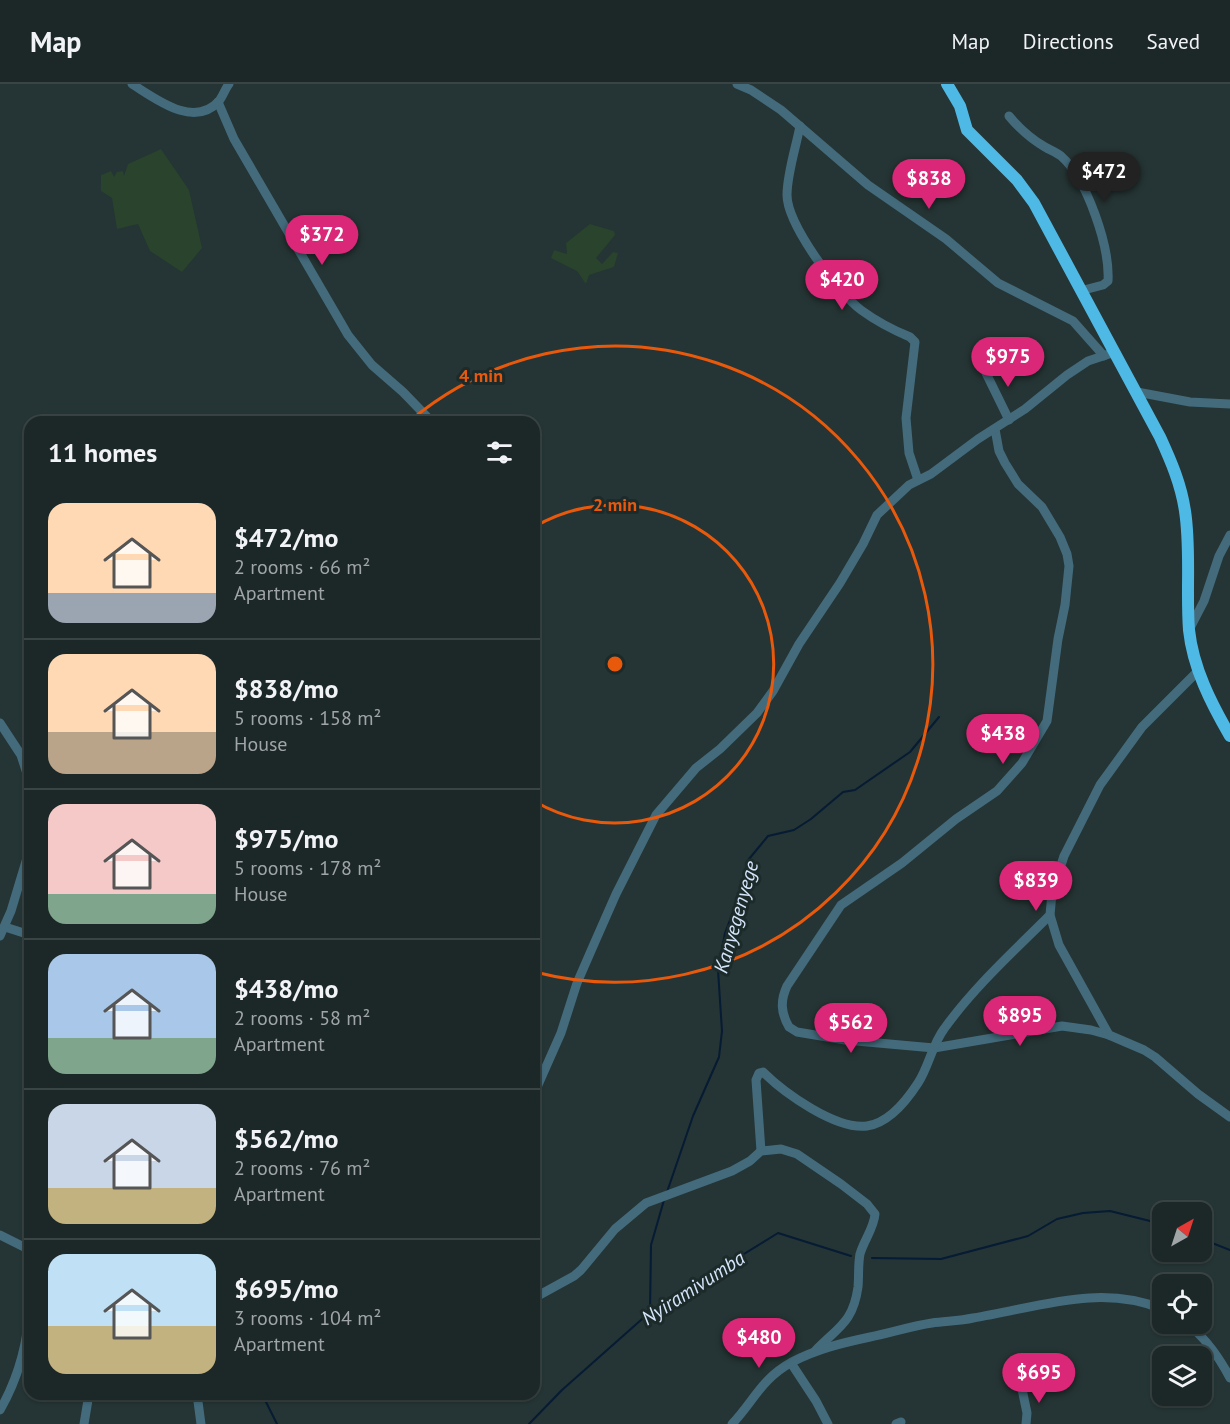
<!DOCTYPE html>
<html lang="en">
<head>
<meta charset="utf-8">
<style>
  body { margin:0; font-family:"PT Sans",sans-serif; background:#293333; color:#f1f3f6; height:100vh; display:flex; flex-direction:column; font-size:22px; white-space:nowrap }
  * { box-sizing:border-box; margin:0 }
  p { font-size:20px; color:#a0a5a7 }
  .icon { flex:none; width:33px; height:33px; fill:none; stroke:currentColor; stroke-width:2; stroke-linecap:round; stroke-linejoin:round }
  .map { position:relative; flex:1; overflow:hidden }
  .details { position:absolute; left:24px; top:332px; width:516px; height:984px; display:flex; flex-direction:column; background:#1c2727; border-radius:18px; box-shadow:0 2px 4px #0004,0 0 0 2px #3a4444 }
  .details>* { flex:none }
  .needle { width:39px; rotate:39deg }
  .buttons { position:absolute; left:1152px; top:1118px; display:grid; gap:12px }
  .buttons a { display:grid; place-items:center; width:60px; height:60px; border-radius:12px; background:#1c2727; box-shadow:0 2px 4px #0004,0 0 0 2px #3a4444; font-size:30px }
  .price { position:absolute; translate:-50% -51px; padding:0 14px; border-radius:21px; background:#db2777; color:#fff; font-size:20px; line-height:39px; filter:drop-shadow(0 2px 3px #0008) }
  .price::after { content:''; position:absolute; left:50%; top:36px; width:18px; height:14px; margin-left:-9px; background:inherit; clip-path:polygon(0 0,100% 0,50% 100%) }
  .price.on { background:#222; color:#fff }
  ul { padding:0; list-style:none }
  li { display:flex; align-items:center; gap:18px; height:150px; padding:0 24px }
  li+li { border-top:2px solid #3a4444 }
  li span { display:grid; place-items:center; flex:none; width:168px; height:120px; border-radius:18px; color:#555 }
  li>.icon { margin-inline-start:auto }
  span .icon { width:72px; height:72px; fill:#fffc; stroke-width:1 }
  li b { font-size:26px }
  h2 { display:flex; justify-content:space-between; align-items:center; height:72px; padding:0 24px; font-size:26px }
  header { display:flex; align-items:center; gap:36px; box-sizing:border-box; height:84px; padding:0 30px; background:#1c2727; border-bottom:2px solid #3a4444 }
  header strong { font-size:28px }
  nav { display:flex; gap:33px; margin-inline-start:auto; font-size:21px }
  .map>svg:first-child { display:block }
</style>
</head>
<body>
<header>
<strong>Map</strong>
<nav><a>Map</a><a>Directions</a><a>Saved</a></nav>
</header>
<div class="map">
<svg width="1230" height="1340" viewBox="0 0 1230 1340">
  <rect width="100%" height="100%" fill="#253434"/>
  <g fill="#29432d">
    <polygon points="161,65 189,106 202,164 182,188 150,167 138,140 117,145 112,114 101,107 101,91 111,87 114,93 117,88 123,87 124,92 128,80"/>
    <polygon points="590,140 614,147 615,151 596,174 602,180 613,168 618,169 614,183 589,191 586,200 577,187 551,174 554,166 567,170 566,159"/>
  </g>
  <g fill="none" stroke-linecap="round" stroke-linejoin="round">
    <g stroke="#061b34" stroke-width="2">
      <polyline points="667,1108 693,1032 719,973 722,947 718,886 725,849 738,815 749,775 768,752 794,746 811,735 843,708 855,706 910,668 939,633"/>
      <polyline points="1202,1155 1230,1166"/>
      <polyline points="872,1174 941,1175 1028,1152 1057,1135 1083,1129 1110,1127 1162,1140"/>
      <polyline points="650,1228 651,1161 664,1116"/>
      <polyline points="262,1310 277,1340"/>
      <polyline points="529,1340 562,1306 650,1228 778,1149 851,1172"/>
    </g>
    <g stroke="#436b7c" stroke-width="9">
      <path d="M132,0C156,15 194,45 219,17C223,12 225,5 229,0"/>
      <polyline points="737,0 751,6 781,26 868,101 946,155 998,199 1073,237 1104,272"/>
      <polyline points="218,18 234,55 348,251 372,281 403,308 432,338"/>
      <path d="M1009,32C1019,44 1031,55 1045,63C1050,66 1056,68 1061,72C1087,95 1110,163 1108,197L1103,201L1080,207"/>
      <path d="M800,42C796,63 787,90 787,111C787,140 838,209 861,226C876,237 893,246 910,253L915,258L906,334L909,369L918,396"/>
      <polyline points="1003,271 988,280 986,289 1009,336"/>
      <polyline points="1137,308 1190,318 1230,320"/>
      <path d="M995,345L999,367L1005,379L1018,400L1042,423L1060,453L1067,470L1069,482L1065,521L1058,555L1047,637L1022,679L997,707L956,735L902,779L841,821L787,902C780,917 781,929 789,943L797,948L845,956L934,964L1062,942L1091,946L1109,951"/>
      <polyline points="1189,546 1204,517 1219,472 1230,451"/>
      <polyline points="1198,587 1142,643 1100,701 1064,772 1052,809 1050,831 1059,861 1109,951 1144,966 1155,973 1198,1010 1230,1033"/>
      <polyline points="0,639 21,671 30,699"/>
      <polyline points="5,843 30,851"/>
      <polyline points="0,852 11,827 30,764"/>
      <polyline points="534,1010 561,949 577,899 594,860 616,810 656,731 696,684 720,665 757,629 773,607 799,560 840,499 863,460 877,431 909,401 931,390 978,355 1025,325 1067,291 1088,277 1115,268"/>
      <path d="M761,1067L756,996L759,989L763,988C784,1009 836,1046 867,1042C889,1039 907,1016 918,999C929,982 932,961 944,945C974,903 1014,867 1050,831"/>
      <polyline points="0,1151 30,1166"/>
      <path d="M534,1214L574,1192L581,1186L615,1145L646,1119L732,1087L750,1077L761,1067L781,1065L797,1070L841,1100L867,1120L875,1130C874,1144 864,1156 860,1170C858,1180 859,1192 858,1203C853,1239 838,1243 815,1267"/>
      <path d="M1186,1239C1205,1253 1219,1273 1230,1294"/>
      <polyline points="791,1279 816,1317 828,1340"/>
      <polyline points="197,1310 201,1340"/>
      <path d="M0,1326C19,1293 28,1258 30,1220"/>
      <polyline points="84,1340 89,1310"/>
      <path d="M732,1340C754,1317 761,1295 792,1278C817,1265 842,1259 870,1253C891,1249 911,1242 932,1239C946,1237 960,1237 973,1234C1036,1224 1100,1199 1162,1225"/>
      <polyline points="896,1340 901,1338"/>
      <polyline points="1026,1340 1027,1329 1022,1305 1027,1301 1046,1296"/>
    </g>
    <path stroke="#4db9e4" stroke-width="12" d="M947,0L960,22L967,46L1017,96L1034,119L1160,353C1171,377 1181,400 1185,427C1191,466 1186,506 1189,546C1193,584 1211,619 1230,652"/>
  </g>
  <g fill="none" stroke="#e8590c" stroke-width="3">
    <path d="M534 443A159 159 0 1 1 534 717"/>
    <path d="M411 336A318 318 0 1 1 535 888"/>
  </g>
  <g text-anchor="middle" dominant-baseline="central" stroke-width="6" stroke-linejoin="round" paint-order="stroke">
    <g font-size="20" font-style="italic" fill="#d5e6fb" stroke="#1c2a2a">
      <text transform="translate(736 833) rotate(-74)">Kanyegenyege</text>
      <text transform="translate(693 1204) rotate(-33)">Nyiramivumba</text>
    </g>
  </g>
  <circle cx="615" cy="580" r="9" fill="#e8590c" stroke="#1c2a2a" stroke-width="3"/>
  <g font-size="18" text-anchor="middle" font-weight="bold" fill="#e8590c" stroke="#1c2a2a" stroke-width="6" stroke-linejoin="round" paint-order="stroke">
    <text x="481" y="298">4 min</text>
    <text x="615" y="427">2 min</text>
  </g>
</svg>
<div class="buttons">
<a><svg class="needle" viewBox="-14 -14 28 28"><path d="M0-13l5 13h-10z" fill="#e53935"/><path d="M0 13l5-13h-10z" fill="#a0a5a7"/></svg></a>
<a><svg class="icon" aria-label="locate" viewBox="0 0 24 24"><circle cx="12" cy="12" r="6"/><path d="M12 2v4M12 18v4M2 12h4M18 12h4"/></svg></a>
<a><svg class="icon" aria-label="layers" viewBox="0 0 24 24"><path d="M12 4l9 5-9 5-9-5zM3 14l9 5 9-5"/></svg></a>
</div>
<b class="price on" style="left:1104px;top:119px">$472</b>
<b class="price" style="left:929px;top:126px">$838</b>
<b class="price" style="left:322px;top:182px">$372</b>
<b class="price" style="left:842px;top:227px">$420</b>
<b class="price" style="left:1008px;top:304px">$975</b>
<b class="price" style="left:1003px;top:681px">$438</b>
<b class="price" style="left:1036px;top:828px">$839</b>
<b class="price" style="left:1020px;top:963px">$895</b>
<b class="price" style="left:851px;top:970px">$562</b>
<b class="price" style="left:759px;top:1285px">$480</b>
<b class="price" style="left:1039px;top:1320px">$695</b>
<section class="details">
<h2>11 homes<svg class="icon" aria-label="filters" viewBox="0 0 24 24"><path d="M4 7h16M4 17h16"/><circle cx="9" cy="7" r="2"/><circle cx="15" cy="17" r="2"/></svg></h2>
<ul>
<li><span style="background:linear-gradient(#ffd9b3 75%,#9aa5b1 0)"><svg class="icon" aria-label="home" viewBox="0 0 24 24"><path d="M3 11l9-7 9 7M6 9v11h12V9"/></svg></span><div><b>$472/mo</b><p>2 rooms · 66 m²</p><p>Apartment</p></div></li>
<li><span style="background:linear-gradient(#ffd9b3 65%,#b9a48a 0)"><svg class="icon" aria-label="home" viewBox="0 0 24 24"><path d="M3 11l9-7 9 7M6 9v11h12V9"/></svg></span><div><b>$838/mo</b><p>5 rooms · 158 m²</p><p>House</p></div></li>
<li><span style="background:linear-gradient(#f6c9c9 75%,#7fa58c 0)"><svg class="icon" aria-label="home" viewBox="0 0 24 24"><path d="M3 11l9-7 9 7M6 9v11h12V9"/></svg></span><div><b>$975/mo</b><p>5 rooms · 178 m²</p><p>House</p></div></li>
<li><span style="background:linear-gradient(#a9c7e8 70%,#7fa58c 0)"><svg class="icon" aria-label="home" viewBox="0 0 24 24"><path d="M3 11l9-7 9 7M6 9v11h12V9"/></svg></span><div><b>$438/mo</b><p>2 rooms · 58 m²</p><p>Apartment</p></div></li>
<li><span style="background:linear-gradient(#c9d6e8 70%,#c2b280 0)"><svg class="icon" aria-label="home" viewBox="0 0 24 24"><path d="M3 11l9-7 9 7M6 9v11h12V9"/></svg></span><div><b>$562/mo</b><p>2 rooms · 76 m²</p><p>Apartment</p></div></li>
<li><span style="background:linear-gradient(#bfe0f5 60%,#c2b280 0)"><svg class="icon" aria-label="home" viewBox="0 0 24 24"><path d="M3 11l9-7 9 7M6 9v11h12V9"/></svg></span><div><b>$695/mo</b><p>3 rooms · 104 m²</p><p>Apartment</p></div></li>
</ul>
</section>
</div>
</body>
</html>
